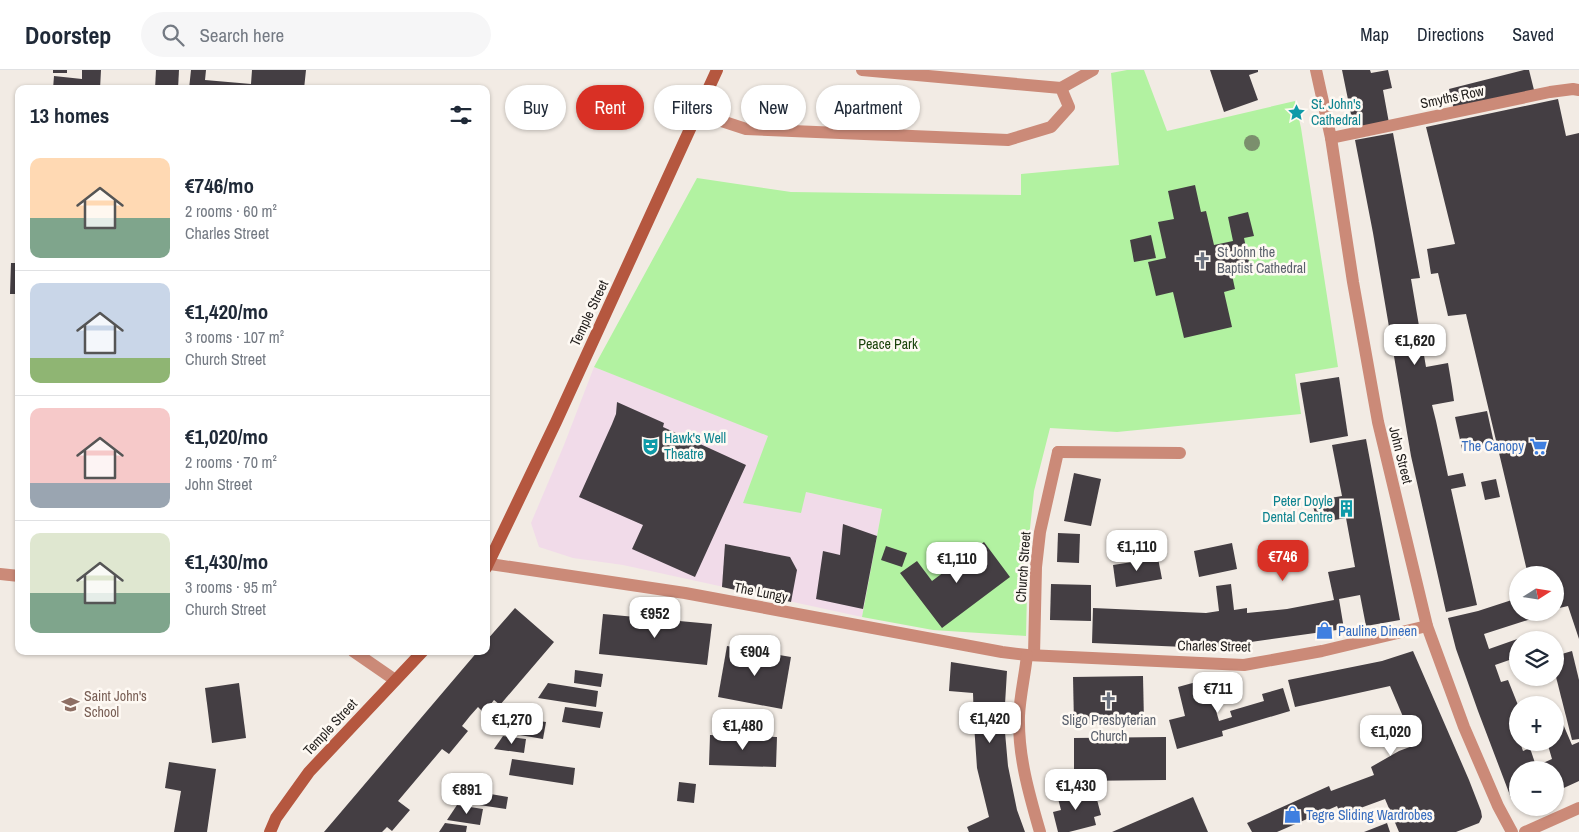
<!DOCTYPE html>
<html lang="en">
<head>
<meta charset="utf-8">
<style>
  body { margin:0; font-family:"Archivo Narrow",sans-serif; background:#f6f6f7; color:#1f2937; height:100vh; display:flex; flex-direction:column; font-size:19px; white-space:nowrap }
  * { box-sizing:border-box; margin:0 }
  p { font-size:16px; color:#747a83 }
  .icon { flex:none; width:28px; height:28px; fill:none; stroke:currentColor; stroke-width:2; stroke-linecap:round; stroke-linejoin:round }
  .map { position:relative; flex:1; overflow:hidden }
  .panel { position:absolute; left:15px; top:15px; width:475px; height:570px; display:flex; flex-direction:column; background:#fff; border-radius:10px; box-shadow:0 1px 4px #0004 }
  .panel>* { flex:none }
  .top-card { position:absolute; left:505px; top:15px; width:475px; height:45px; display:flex; gap:10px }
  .needle { width:32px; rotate:78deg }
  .fabs { position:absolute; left:1509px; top:496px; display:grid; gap:10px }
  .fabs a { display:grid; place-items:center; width:55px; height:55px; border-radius:50%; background:#fff; box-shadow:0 1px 4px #0004; font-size:25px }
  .price { position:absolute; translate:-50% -42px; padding:0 11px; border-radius:10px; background:#fff; color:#222; font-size:16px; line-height:32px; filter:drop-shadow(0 1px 2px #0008) }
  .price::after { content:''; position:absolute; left:50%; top:30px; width:15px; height:11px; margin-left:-8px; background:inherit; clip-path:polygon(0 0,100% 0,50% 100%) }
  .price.active { background:#d93025; color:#fff }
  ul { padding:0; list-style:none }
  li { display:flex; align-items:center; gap:15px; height:125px; padding:0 15px }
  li+li { border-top:1px solid #e0e1e3 }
  li span { display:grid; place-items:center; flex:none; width:140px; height:100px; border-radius:10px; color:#555 }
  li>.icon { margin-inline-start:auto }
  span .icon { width:60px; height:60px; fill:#fffc; stroke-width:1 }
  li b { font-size:21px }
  h2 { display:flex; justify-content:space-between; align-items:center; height:60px; padding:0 15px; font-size:21px }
  .chip { padding:0 18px; border-radius:22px; background:#fff; box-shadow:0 1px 4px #0004; font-size:18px; line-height:45px }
  .chip.active { background:#d93025; color:#fff }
  header { display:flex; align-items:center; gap:30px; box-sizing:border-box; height:70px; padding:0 25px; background:#fff; border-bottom:1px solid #e0e1e3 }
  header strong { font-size:24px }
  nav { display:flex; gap:28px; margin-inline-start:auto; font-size:18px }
  .search { width:350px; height:45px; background:#f6f6f7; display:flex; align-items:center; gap:12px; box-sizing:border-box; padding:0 18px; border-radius:28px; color:#747a83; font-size:19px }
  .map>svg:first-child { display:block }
</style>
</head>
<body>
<header>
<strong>Doorstep</strong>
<div class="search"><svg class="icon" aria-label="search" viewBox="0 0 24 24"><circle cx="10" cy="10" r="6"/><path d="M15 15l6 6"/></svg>Search here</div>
<nav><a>Map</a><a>Directions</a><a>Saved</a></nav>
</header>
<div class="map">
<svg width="1579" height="762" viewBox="0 0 1579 762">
  <rect width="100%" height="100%" fill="#f2ebe4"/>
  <polygon fill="#f1dbe9" points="594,297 769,366 743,433 806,422 882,439 862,547 623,495 573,488 539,477 531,453 564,375"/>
  <polygon fill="#b2f2a1" points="1127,0 1144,0 1167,61 1295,31 1301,58 1338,297 1295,304 1301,344 1117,362 1050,358 1034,421 1028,477 1026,566 933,560 862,547 882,439 806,422 801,443 743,433 768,366 594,297 697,108 791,122 1021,125 1021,104 1119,95 1111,3"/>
  <g fill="#443e43">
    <rect x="53" y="0" width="14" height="3"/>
    <polygon points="82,0 101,0 100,19 53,19 54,6 82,9"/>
    <polygon points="156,0 179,0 178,19 155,19"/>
    <polygon points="191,0 206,0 205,10 251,14 252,0 306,0 304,19 189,19"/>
    <polygon points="1210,0 1258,0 1258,2 1249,5 1258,30 1224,42"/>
    <polygon points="1342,0 1370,0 1371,3 1388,0 1392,18 1383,20 1389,53 1354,59"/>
    <polygon points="1524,0 1529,0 1534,20 1454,40 1449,19"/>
    <polygon points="1558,29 1566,66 1579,63 1579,569 1568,536 1555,539 1555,505 1528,505 1466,244 1448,246 1438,203 1431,204 1427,179 1455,174 1426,57"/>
    <polygon points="1393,63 1420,208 1411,209 1426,297 1448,293 1452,317 1454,331 1432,335 1436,351 1448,406 1463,403 1466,416 1451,419 1477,535 1446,542 1411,386 1373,163 1355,70"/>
    <polygon points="1195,115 1201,142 1206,141 1214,175 1233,171 1228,147 1248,142 1254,166 1244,168 1251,201 1232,205 1235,219 1224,222 1232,257 1184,268 1173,222 1156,226 1148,192 1166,188 1158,152 1174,149 1168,121"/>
    <polygon points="1151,165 1156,188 1134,192 1130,170"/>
    <polygon points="11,193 19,193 19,224 10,224"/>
    <polygon points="1339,307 1348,366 1310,373 1300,313"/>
    <polygon points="617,332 664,353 663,357 746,395 695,507 632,479 643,455 579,427 612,354 616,344"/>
    <polygon points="1487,341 1494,373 1462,379 1455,347"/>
    <polygon points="1366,369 1400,550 1366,556 1360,525 1339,529 1344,559 1208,578 1092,573 1093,538 1206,543 1219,541 1216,516 1231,514 1234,540 1247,538 1247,543 1287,539 1334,530 1328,502 1355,497 1346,448 1317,453 1312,431 1342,426 1332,375"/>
    <polygon points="1074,403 1101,409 1091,456 1064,451"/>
    <polygon points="1496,409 1500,427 1485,430 1481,412"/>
    <polygon points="843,454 877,466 863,539 816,529 823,481 840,485"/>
    <polygon points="1058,463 1080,464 1079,493 1057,492"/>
    <polygon points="984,472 1010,507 942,558 900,503 917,491 932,511"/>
    <polygon points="1232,473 1237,499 1199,507 1194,481"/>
    <polygon points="725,474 790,487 797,500 791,532 722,517"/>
    <polygon points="886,476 907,483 902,497 881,490"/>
    <polygon points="1158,488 1162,509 1116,517 1113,495"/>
    <polygon points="1051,514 1091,515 1091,551 1050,550"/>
    <polygon points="1518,528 1518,542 1530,542 1531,549 1484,564 1489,579 1523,567 1524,570 1518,570 1518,587 1495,595 1501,612 1508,610 1518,635 1518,652 1513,654 1518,667 1518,672 1520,672 1523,681 1530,678 1536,696 1552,689 1547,672 1555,672 1555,649 1560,647 1572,675 1579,672 1579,711 1555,722 1555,700 1518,700 1518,731 1511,728 1478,641 1456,579 1448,548 1478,541"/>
    <polygon points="515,538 554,572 500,635 494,630 484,643 478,637 470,646 462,656 468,661 449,684 442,679 398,731 410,740 392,761 387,757 382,762 324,762 478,581 486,581 486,571"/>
    <polygon points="603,544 712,554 707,595 599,584"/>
    <polygon points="727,576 791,587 782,639 718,627"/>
    <polygon points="1413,581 1469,710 1481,741 1482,747 1479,753 1456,762 1399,762 1385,729 1355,740 1356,745 1343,750 1337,736 1277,762 1252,762 1247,753 1329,716 1331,721 1374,705 1371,697 1399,681 1415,675 1390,616 1295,637 1288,610 1382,591"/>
    <polygon points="1572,581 1579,610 1579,669 1572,670 1555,603 1555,586"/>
    <polygon points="951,592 1007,601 1004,651 1008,696 1017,740 1025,762 969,762 967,757 989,747 977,698 974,654 973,623 949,621"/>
    <polygon points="575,600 603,604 601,617 574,613"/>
    <polygon points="1143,606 1144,652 1074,654 1073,607"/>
    <polygon points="1207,609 1219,651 1232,647 1230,641 1264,631 1262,624 1283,618 1290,641 1222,661 1223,666 1177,679 1169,650 1185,646 1178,617"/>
    <polygon points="239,613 246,668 212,673 205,618"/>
    <polygon points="548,613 598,621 596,637 538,628"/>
    <polygon points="565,637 603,642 600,658 562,652"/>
    <polygon points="524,649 546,652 543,669 514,664"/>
    <polygon points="710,665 777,667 776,697 709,695"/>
    <polygon points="503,666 526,669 524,683 494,679"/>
    <polygon points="1166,667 1166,710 1074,711 1074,668"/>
    <polygon points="512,689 575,698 573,715 509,705"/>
    <polygon points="169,692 216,699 207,762 174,762 181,721 165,718"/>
    <polygon points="679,712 696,714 694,733 677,731"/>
    <polygon points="1074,716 1077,726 1095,722 1101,745 1094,747 1096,755 1069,762 1058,762 1053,742 1061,740 1056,721"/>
    <polygon points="467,720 508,727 506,739 459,732"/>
    <polygon points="1193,727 1208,762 1112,762"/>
    <polygon points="457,735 483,739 480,755 447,750"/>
    <polygon points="445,753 467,756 466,762 439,762"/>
    <polygon points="1387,753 1390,762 1364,762"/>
  </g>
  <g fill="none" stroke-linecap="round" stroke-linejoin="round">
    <g stroke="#cb8a78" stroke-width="12">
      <polyline points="1061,18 1093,0"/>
      <polyline points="697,43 746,59 1008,70 1051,57 1069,37 1061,18 862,0"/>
      <polyline points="1331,68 1550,22 1573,19 1579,20"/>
      <polyline points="1058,382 1180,383"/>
      <polyline points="0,504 19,506"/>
      <polyline points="353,581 395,610"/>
    </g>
    <polyline stroke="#cb8a78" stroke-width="12" points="1034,585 1036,497 1040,462 1058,382"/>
    <g stroke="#cb8a78" stroke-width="12">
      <polyline points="1316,0 1331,68 1353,212 1378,352 1427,556 1464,657 1498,736 1512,762"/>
      <polyline points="490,494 685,523 1002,582 1027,585 1244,595 1322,581 1427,556"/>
      <path d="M1027,585C1025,605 1020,625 1019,646C1018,686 1029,724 1040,762"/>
      <polyline points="1525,762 1579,738"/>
    </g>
    <g stroke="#b5573f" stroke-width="12">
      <polyline points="486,498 556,352 717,0"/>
      <polyline points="270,762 276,748 309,702 423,581"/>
    </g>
  </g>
  <circle fill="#7b8f6d" cx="1252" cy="73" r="8"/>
  <defs>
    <symbol id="sight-bare" viewBox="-9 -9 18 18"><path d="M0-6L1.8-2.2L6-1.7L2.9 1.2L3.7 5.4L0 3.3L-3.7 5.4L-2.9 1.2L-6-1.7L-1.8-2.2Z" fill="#0f9aa8" stroke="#fef9f3" stroke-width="2.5" paint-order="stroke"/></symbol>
    <symbol id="church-bare" viewBox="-9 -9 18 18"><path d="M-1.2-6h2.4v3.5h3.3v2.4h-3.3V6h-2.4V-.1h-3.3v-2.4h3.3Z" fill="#6b7280" stroke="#fef9f3" stroke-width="2.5" paint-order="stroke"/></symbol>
    <symbol id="theatre-bare" viewBox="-9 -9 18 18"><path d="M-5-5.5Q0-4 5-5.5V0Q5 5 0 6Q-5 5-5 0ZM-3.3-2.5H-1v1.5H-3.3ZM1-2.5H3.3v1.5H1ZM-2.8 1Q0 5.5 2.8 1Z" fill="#0f9aa8" stroke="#fef9f3" stroke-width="2.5" paint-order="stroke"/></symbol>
    <symbol id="supermarket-bare" viewBox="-9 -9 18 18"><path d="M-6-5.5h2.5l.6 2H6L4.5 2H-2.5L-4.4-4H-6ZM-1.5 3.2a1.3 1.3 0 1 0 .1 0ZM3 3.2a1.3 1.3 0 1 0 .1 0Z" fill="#3f7fe0" stroke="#fef9f3" stroke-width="2.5" paint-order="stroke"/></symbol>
    <symbol id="building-bare" viewBox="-9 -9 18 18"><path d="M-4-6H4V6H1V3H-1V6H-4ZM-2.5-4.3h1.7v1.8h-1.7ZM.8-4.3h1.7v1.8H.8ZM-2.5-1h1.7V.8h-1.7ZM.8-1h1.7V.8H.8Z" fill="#0f9aa8" stroke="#fef9f3" stroke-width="2.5" paint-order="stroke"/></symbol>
    <symbol id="shop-bare" viewBox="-9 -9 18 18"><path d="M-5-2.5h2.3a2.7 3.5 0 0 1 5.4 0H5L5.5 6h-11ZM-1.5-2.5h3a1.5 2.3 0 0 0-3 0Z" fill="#3f7fe0" stroke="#fef9f3" stroke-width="2.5" paint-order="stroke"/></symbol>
    <symbol id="school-bare" viewBox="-9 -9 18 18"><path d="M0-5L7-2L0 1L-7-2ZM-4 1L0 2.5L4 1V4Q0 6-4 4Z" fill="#8d6e63" stroke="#fef9f3" stroke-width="2.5" paint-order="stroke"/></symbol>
  </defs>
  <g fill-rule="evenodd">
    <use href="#sight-bare" x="1284" y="30" width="25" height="25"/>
    <use href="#church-bare" x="1190" y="178" width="25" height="25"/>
    <use href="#theatre-bare" x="638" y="364" width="25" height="25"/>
    <use href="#supermarket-bare" x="1526" y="364" width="25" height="25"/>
    <use href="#building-bare" x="1334" y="426" width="25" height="25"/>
    <use href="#shop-bare" x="1312" y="548" width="25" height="25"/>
    <use href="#church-bare" x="1096" y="618" width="25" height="25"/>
    <use href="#school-bare" x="58" y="622" width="25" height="25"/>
    <use href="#shop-bare" x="1280" y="732" width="25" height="25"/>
  </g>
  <g text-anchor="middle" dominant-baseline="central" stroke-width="5" stroke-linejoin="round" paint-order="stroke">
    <g font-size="14" fill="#211e1c" stroke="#fef9f3">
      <text transform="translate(1452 27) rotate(-12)">Smyths Row</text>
      <text transform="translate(589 243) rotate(-65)">Temple Street</text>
      <text transform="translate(1401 385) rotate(76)">John Street</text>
      <text transform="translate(1023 497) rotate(-86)">Church Street</text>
      <text transform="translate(761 522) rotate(11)">The Lungy</text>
      <text transform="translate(1214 576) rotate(1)">Charles Street</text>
      <text transform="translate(330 657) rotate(-47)">Temple Street</text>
    </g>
    <g font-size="14" fill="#0d838f" stroke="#fef9f3" text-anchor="start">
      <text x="1311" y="34">St. John's<tspan x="1311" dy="16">Cathedral</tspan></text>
      <text x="664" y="368">Hawk's Well<tspan x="664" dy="16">Theatre</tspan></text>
      <text x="1333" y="431" text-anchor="end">Peter Doyle<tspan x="1333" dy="16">Dental Centre</tspan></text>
    </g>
    <g font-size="14" fill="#5b616d" stroke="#fef9f3" text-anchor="start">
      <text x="1217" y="182">St John the<tspan x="1217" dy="16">Baptist Cathedral</tspan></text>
      <text x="1109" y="650" text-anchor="middle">Sligo Presbyterian<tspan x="1109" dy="16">Church</tspan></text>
    </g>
    <g font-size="14" fill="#1a430b" stroke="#fef9f3">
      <text x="888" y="274">Peace Park</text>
    </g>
    <g font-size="14" fill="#366cbe" stroke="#fef9f3" text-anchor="start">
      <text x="1524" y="376" text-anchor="end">The Canopy</text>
      <text x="1338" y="561">Pauline Dineen</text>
      <text x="1306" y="745">Tegre Sliding Wardrobes</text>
    </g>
    <g font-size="14" fill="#785e54" stroke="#fef9f3" text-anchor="start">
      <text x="84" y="626">Saint John's<tspan x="84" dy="16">School</tspan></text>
    </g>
  </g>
</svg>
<div class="fabs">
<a><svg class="needle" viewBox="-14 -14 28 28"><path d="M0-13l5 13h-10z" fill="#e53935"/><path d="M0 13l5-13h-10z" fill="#747a83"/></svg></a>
<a><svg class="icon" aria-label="layers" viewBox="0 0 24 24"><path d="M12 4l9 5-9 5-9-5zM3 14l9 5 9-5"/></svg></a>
<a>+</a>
<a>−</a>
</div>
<b class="price" style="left:1415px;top:296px">€1,620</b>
<b class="price" style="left:1137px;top:502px">€1,110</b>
<b class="price active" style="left:1283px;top:512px">€746</b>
<b class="price" style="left:957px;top:514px">€1,110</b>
<b class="price" style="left:655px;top:569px">€952</b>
<b class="price" style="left:755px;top:607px">€904</b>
<b class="price" style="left:1218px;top:644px">€711</b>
<b class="price" style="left:990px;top:674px">€1,420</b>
<b class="price" style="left:512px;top:675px">€1,270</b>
<b class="price" style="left:743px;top:681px">€1,480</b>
<b class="price" style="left:1391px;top:687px">€1,020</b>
<b class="price" style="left:1076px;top:741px">€1,430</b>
<b class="price" style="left:467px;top:745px">€891</b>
<div class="top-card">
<a class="chip">Buy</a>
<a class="chip active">Rent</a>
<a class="chip">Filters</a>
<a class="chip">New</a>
<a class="chip">Apartment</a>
</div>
<section class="panel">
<h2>13 homes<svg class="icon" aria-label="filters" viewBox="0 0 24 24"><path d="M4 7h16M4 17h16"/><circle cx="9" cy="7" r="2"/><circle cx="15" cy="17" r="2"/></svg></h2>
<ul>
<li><span style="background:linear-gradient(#ffd9b3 60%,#7fa58c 0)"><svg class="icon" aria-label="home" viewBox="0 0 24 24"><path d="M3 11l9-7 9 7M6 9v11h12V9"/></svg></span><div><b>€746/mo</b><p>2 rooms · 60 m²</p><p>Charles Street</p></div></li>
<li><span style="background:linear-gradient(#c9d6e8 75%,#8fb573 0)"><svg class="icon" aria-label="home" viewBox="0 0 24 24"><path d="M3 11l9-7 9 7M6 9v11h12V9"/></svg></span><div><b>€1,420/mo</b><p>3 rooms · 107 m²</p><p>Church Street</p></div></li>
<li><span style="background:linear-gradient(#f6c9c9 75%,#9aa5b1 0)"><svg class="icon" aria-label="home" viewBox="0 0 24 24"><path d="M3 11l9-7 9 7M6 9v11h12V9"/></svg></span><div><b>€1,020/mo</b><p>2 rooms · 70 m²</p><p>John Street</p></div></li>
<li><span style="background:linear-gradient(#dfe7d0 60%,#7fa58c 0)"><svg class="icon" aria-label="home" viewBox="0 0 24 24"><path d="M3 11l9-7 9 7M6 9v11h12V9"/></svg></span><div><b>€1,430/mo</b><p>3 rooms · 95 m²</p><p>Church Street</p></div></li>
</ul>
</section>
</div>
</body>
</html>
